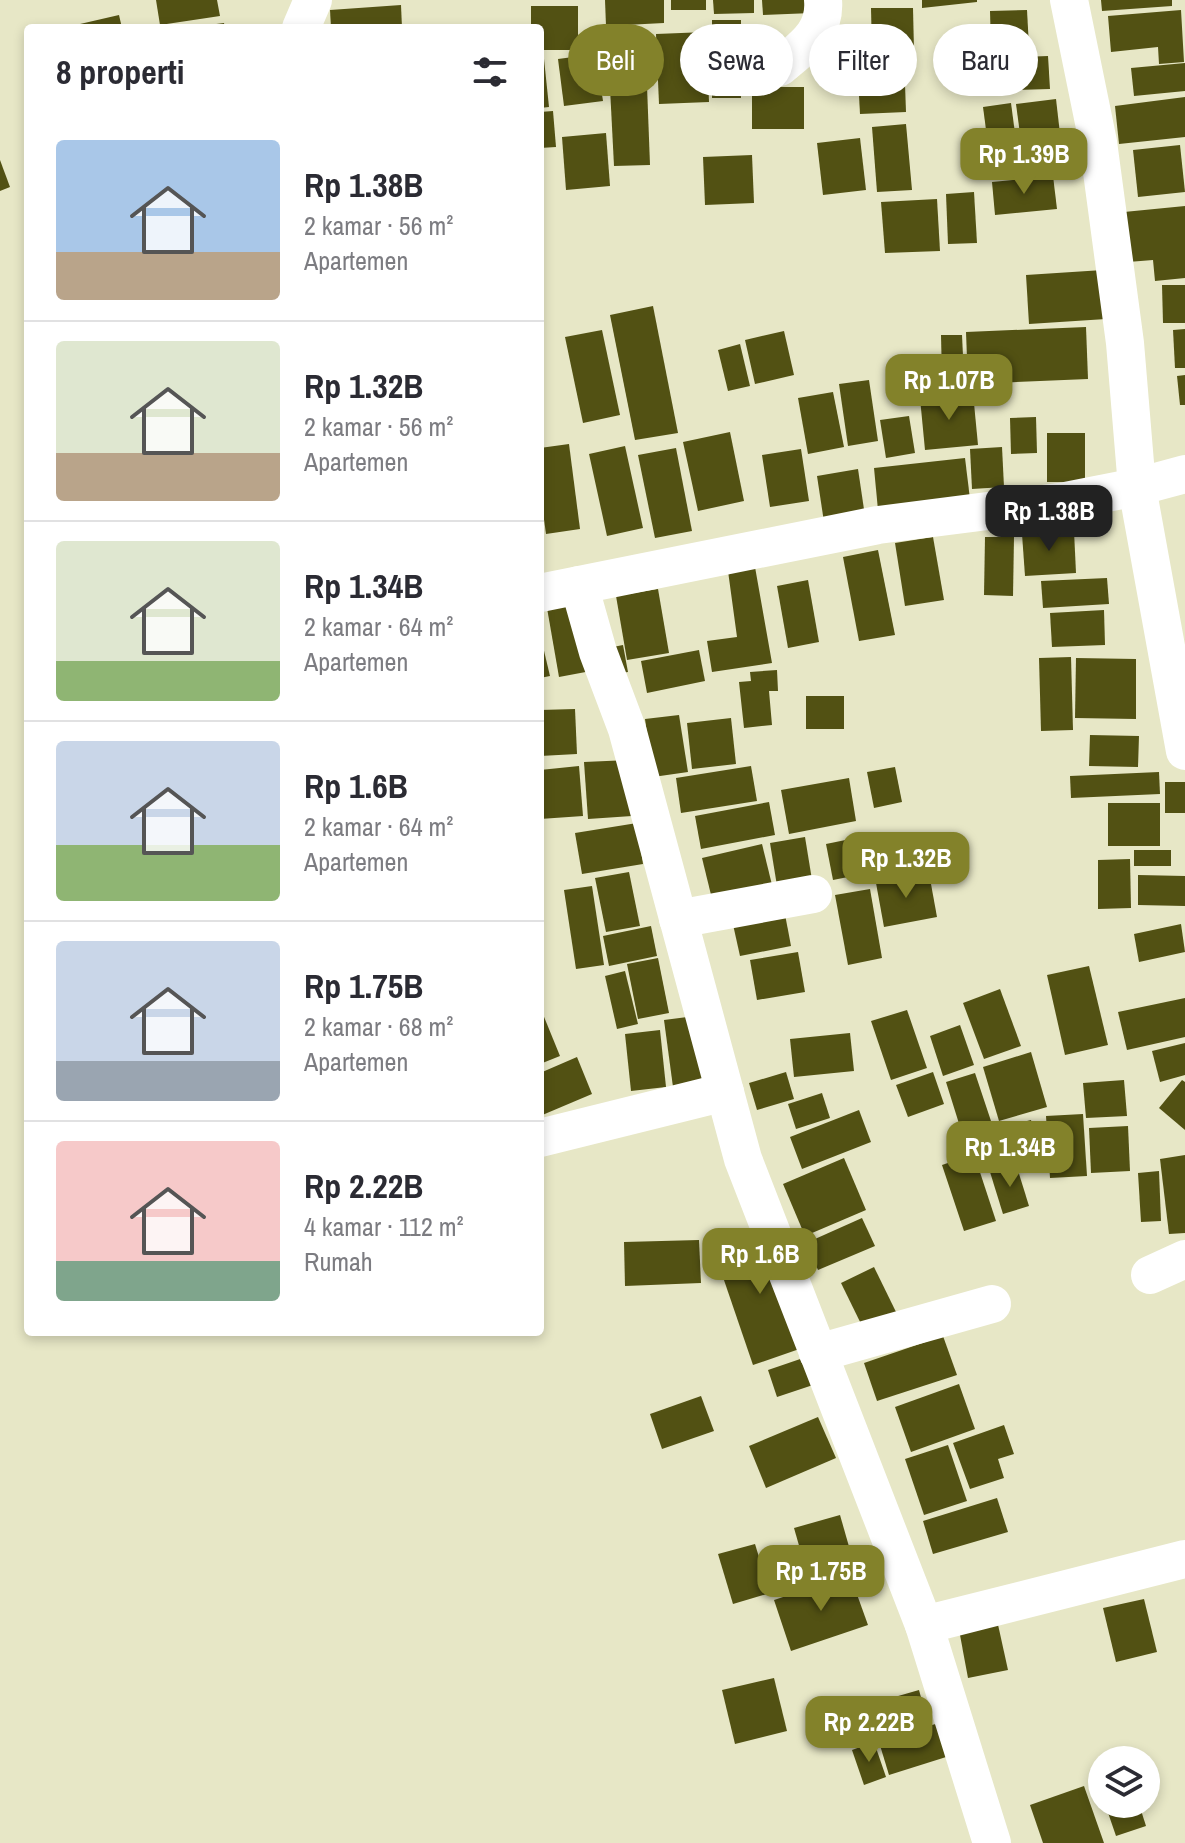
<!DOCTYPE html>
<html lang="id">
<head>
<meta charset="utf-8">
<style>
  body { margin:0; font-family:"Archivo Narrow",sans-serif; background:#f2f2f3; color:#2b2b33; height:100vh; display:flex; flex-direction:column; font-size:30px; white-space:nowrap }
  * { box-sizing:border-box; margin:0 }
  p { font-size:26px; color:#7c7c81 }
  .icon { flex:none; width:44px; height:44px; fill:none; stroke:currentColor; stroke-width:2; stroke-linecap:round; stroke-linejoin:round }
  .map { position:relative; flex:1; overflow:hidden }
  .side { position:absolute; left:24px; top:24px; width:520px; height:1312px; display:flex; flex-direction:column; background:#fff; border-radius:8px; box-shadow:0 4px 12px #0003 }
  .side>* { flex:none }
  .guide { position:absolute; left:568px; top:24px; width:496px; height:72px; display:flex; gap:16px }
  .tools { position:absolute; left:1088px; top:1746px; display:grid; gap:16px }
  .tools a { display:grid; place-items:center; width:72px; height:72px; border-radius:50%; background:#fff; box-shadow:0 4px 12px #0003; font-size:40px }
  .price { position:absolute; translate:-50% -68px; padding:0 18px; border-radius:16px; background:#83822a; color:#fff; font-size:26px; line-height:52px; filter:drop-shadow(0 2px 4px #0008) }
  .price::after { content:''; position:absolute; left:50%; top:48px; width:24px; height:18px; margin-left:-12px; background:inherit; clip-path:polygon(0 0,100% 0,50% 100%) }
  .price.selected { background:#222; color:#fff }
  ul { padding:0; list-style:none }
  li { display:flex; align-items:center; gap:24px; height:200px; padding:0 32px }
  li+li { border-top:2px solid #e1e1e2 }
  li span { display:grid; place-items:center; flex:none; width:224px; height:160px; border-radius:8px; color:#555 }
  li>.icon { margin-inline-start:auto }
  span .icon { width:96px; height:96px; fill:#fffc; stroke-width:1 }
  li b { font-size:34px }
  h2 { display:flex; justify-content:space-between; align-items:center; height:96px; padding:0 32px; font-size:34px }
  .tag { padding:0 28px; border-radius:36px; background:#fff; box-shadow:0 4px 12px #0003; font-size:28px; line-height:72px }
  .tag.selected { background:#83822a; color:#fff }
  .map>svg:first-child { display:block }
</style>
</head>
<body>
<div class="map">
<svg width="1185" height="1843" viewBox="0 0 1185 1843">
  <rect width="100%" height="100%" fill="#e7e7c6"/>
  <g fill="#525113">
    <polygon points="156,0 217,0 220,16 160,25"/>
    <polygon points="605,0 664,0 664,23 606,26"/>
    <rect x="671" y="0" width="35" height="10"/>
    <polygon points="713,0 754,0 754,13 714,14"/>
    <polygon points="762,0 811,0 812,13 763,15"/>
    <polygon points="922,0 977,0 977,2 922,8"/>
    <polygon points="1101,0 1172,0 1172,6 1102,11"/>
    <polygon points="401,5 402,28 331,28 330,10"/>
    <polygon points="531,6 578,6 578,50 540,50 540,28 531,28"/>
    <polygon points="871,8 913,8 914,51 872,52"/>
    <polygon points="1027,10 1029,47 991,49 990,11"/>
    <polygon points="1181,10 1184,62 1159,64 1158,47 1111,52 1108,16"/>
    <polygon points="119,15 122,28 81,28 80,24"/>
    <rect x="712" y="20" width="29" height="78"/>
    <polygon points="224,23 225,28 201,28 201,26"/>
    <polygon points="706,32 709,102 659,104 656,34"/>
    <polygon points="647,44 650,80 605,83 603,46"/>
    <polygon points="596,54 603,101 564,106 558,59"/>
    <polygon points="1048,56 1050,89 977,91 976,59"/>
    <polygon points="904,57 906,112 860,114 857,59"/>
    <polygon points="540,59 544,59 549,107 540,108"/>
    <polygon points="1185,63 1185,91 1134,96 1131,68"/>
    <polygon points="647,86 650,165 614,166 610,88"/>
    <rect x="752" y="87" width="52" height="42"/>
    <polygon points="1185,97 1185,137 1119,144 1115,106"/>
    <polygon points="1056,99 1063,160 1024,164 1016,104"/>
    <polygon points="1011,103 1020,171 992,175 983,107"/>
    <polygon points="553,111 556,147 540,148 540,112"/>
    <polygon points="906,124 912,190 877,192 872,127"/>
    <polygon points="606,133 610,186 566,190 562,137"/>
    <polygon points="860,138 866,190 823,195 817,143"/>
    <polygon points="1180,145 1185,192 1138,197 1133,150"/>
    <polygon points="752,155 754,203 705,205 703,157"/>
    <polygon points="0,160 10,187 0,191"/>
    <polygon points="1053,176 1057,209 995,215 992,182"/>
    <polygon points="974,192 977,243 948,244 946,194"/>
    <polygon points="937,199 940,251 885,253 881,202"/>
    <polygon points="1185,206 1185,278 1155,281 1153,260 1128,262 1124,212"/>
    <polygon points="1103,270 1106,319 1029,324 1026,275"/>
    <polygon points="1162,285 1185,285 1185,323 1163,323"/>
    <polygon points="653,306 678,433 635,440 610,315"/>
    <polygon points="1086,327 1088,379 968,384 966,332"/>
    <polygon points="1185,329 1185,368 1175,368 1173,330"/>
    <polygon points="602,330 620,415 583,423 565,337"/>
    <polygon points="784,331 794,375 755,384 745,340"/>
    <polygon points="941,335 962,335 964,377 942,378"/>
    <polygon points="740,344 750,386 728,391 718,350"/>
    <polygon points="1185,375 1185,405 1180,405 1177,376"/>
    <polygon points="869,380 878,441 848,446 839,384"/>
    <polygon points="833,392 844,447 808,454 798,398"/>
    <polygon points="973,393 978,445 925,450 920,398"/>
    <polygon points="909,416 915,453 886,458 880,420"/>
    <polygon points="1036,417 1037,453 1011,454 1010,418"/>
    <polygon points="730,432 744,501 698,511 683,442"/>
    <rect x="1047" y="433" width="38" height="49"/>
    <polygon points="569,444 580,529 546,534 540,490 540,448"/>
    <polygon points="625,446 643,528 607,536 589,454"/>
    <polygon points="1002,447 1004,487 972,489 970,449"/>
    <polygon points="676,448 692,531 655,538 638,455"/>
    <polygon points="801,449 809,501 770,507 762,455"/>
    <polygon points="965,458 970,499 878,510 874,468"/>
    <polygon points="858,469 865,516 824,522 817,476"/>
    <polygon points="1074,531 1076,573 1025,576 1022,534"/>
    <polygon points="933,537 944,600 905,606 895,543"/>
    <polygon points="985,537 1014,537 1013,596 984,595"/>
    <polygon points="878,550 895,635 859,641 843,557"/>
    <polygon points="755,567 772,663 712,672 707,641 737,637 728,571"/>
    <polygon points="1107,578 1109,604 1043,608 1041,581"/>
    <polygon points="808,580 819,642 788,648 777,586"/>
    <polygon points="658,589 669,653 627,660 616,596"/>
    <polygon points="579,602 591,671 559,677 547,608"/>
    <polygon points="1104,610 1105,645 1052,647 1050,613"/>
    <polygon points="540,634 550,676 540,678"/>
    <polygon points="623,645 628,672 607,675 603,649"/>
    <polygon points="699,650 705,681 647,693 641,661"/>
    <polygon points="1071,657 1073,730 1041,731 1039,658"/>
    <polygon points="1076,658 1136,659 1136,719 1075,718"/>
    <polygon points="777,670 778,691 769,691 772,725 744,728 739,682 751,681 750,672"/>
    <rect x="806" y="696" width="38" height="33"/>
    <polygon points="575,709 577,754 540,756 540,710"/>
    <polygon points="679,715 688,772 653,777 645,719"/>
    <polygon points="731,718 736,764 692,769 687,723"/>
    <polygon points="1090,735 1139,736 1138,767 1089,766"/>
    <polygon points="629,760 632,816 588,819 584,762"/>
    <polygon points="579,766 583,816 540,819 540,770"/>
    <polygon points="751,766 757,801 681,813 676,778"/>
    <polygon points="895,767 902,802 874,808 867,772"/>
    <polygon points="1159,772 1160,794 1071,798 1070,776"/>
    <polygon points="849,778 856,821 789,834 781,790"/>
    <rect x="1165" y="782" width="20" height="31"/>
    <polygon points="769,802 775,835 701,849 695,816"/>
    <rect x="1108" y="803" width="52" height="43"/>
    <polygon points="637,823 643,864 582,874 575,833"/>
    <polygon points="870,835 878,871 833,880 826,844"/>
    <polygon points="805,837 813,886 778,892 770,843"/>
    <polygon points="762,844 773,889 713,903 702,858"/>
    <rect x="1134" y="850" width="37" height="16"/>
    <polygon points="1130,859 1131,908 1098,909 1098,860"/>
    <polygon points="629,872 640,926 606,932 595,878"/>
    <polygon points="929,873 937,917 884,927 876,883"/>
    <polygon points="1138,875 1185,876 1185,906 1138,905"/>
    <polygon points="592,886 604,965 576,969 564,890"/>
    <polygon points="870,889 882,958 848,965 835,895"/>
    <polygon points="784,909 791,946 740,956 732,920"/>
    <polygon points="1181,924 1185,952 1139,962 1134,934"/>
    <polygon points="651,926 657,956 609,966 603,936"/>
    <polygon points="798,952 805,992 757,1000 750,960"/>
    <polygon points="658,958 669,1013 638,1019 627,964"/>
    <polygon points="1089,966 1108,1045 1065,1055 1047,975"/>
    <polygon points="625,971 638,1024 617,1029 605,976"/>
    <polygon points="1000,989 1021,1046 984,1059 963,1003"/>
    <polygon points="1185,998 1185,1037 1127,1050 1118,1012"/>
    <polygon points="540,1007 560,1056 540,1064"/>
    <polygon points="907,1010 927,1068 891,1080 871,1021"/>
    <polygon points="703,1015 712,1082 673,1087 664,1020"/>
    <polygon points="960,1025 974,1065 943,1076 930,1036"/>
    <polygon points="660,1030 666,1087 631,1091 625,1034"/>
    <polygon points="850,1033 854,1071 794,1077 790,1039"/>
    <polygon points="1185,1043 1185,1075 1160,1082 1152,1051"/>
    <polygon points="1031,1052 1047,1107 999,1121 983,1067"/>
    <polygon points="577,1057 592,1094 540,1116 540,1073"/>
    <polygon points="786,1072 794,1099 757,1110 749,1083"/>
    <polygon points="933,1072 944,1104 908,1117 896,1085"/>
    <polygon points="975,1073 991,1121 961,1130 946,1082"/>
    <polygon points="1124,1080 1127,1116 1086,1118 1083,1083"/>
    <polygon points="1182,1080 1185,1082 1185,1130 1159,1108"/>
    <polygon points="822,1093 830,1118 796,1129 788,1104"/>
    <polygon points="859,1110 871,1142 802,1169 790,1137"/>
    <polygon points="1083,1114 1087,1176 1050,1178 1046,1116"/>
    <polygon points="1031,1120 1039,1153 987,1166 978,1133"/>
    <polygon points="1128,1126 1130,1171 1091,1173 1089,1128"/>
    <polygon points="974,1154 996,1221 964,1231 942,1165"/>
    <polygon points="1185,1155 1185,1233 1169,1234 1160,1159"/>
    <polygon points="844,1158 866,1210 805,1236 783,1184"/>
    <polygon points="1016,1164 1029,1206 1003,1214 990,1172"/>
    <polygon points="1159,1171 1161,1221 1141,1222 1138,1173"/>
    <polygon points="862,1218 875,1246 818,1270 806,1243"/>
    <polygon points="767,1226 808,1346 753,1365 712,1245"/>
    <polygon points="699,1240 701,1283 625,1286 624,1242"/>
    <polygon points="874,1267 898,1316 865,1332 841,1283"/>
    <polygon points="943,1336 957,1375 877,1401 864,1363"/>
    <polygon points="812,1355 822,1382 777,1397 768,1370"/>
    <polygon points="959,1384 975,1429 911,1452 895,1407"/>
    <polygon points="701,1396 714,1431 662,1449 650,1414"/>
    <polygon points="818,1417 836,1458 766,1488 749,1446"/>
    <polygon points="1004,1425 1014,1454 998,1459 1004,1478 970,1489 953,1443"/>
    <polygon points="948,1445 967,1501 924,1515 905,1459"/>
    <polygon points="997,1498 1008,1532 933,1554 923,1521"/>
    <polygon points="840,1515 850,1550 804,1563 794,1528"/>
    <polygon points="755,1544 770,1593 733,1604 718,1554"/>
    <polygon points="850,1575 868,1625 791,1651 774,1600"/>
    <polygon points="1144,1599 1157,1652 1116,1662 1103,1608"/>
    <polygon points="995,1611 1008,1670 968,1678 957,1619"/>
    <polygon points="774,1678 787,1731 735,1744 722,1690"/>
    <polygon points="919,1690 928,1723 862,1741 853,1709"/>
    <polygon points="951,1719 962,1752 889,1775 879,1742"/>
    <polygon points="874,1742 886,1777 864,1785 852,1750"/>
    <polygon points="1084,1786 1104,1843 1043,1843 1030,1805"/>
    <polygon points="1105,1804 1139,1804 1146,1826 1116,1836"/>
  </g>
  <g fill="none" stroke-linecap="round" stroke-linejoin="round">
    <g stroke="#fff" stroke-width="38">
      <polyline points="1069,0 1098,142 1125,343 1137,487 1185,474"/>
      <polyline points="301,28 313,0"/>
      <path d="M780,67C803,47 826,33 823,0"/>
      <polyline points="579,585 598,652 627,729 743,1159 924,1625 992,1843"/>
      <polyline points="540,593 878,525 1066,501 1137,487 1185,751"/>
      <polyline points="678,919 813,894"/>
      <polyline points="540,1138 725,1092"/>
      <polyline points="1150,1275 1185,1259"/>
      <polyline points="818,1353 992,1304"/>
      <polyline points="924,1625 1185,1559"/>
    </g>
  </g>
</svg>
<div class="tools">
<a><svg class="icon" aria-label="layers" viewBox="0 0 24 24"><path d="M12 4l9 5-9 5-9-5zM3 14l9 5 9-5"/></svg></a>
</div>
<b class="price" style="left:1024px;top:196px">Rp 1.39B</b>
<b class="price" style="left:949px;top:422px">Rp 1.07B</b>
<b class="price selected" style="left:1049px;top:553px">Rp 1.38B</b>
<b class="price" style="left:906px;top:900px">Rp 1.32B</b>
<b class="price" style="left:1010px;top:1189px">Rp 1.34B</b>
<b class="price" style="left:760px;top:1296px">Rp 1.6B</b>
<b class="price" style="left:821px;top:1613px">Rp 1.75B</b>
<b class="price" style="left:869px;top:1764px">Rp 2.22B</b>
<div class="guide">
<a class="tag selected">Beli</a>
<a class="tag">Sewa</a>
<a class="tag">Filter</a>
<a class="tag">Baru</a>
</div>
<section class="side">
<h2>8 properti<svg class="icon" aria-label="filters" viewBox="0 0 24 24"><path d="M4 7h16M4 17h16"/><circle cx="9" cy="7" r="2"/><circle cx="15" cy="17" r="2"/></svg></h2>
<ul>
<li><span style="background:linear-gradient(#a9c7e8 70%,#b9a48a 0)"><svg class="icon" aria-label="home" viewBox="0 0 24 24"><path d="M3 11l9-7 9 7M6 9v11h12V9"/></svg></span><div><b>Rp 1.38B</b><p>2 kamar · 56 m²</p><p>Apartemen</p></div></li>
<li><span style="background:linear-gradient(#dfe7d0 70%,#b9a48a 0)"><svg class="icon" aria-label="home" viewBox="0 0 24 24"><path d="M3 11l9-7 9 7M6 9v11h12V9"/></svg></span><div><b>Rp 1.32B</b><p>2 kamar · 56 m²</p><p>Apartemen</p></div></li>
<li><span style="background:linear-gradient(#dfe7d0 75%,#8fb573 0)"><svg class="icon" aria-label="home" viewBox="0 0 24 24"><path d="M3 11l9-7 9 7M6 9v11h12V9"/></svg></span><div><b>Rp 1.34B</b><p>2 kamar · 64 m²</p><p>Apartemen</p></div></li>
<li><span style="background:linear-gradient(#c9d6e8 65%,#8fb573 0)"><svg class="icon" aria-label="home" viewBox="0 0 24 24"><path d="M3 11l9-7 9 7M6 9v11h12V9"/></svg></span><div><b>Rp 1.6B</b><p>2 kamar · 64 m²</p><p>Apartemen</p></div></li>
<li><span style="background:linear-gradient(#c9d6e8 75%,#9aa5b1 0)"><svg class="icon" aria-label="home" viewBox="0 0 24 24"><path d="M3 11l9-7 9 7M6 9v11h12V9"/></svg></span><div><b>Rp 1.75B</b><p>2 kamar · 68 m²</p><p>Apartemen</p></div></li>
<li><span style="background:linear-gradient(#f6c9c9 75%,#7fa58c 0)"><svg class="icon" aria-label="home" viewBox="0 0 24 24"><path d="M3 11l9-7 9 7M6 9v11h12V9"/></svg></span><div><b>Rp 2.22B</b><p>4 kamar · 112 m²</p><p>Rumah</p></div></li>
</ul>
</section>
</div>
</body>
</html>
